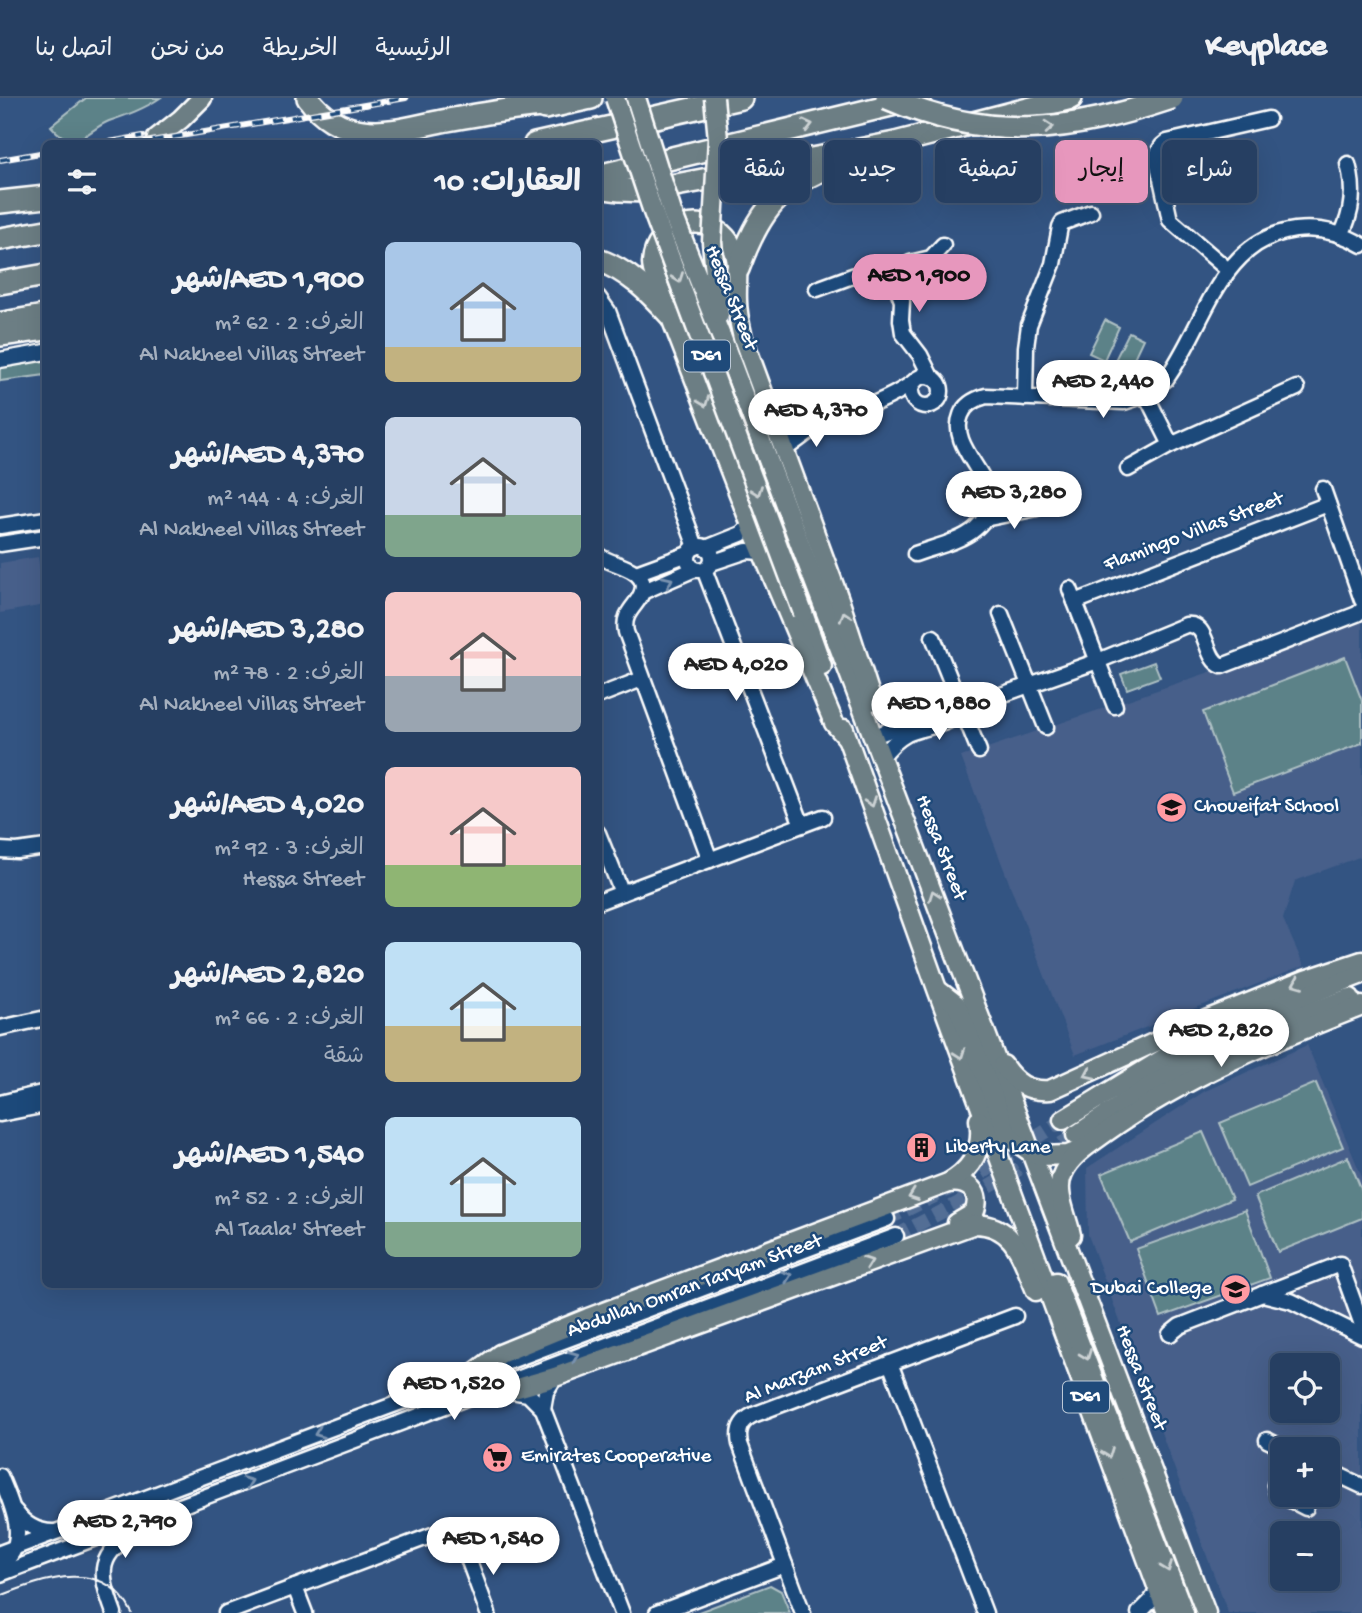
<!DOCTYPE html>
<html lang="ar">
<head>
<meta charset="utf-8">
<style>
  body { margin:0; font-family:"Gochi Hand","Playpen Sans Arabic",sans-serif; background:#324a6b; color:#f1f3f6; direction:rtl; height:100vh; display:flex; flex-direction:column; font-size:26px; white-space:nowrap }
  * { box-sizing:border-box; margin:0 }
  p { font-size:23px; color:#a4afbe }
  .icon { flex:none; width:38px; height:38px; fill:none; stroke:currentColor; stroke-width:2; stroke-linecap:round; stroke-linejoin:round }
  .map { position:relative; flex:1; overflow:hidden; direction:ltr }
  .details { position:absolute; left:42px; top:42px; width:560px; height:1148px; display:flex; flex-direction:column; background:#263f62; border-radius:10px; box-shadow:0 7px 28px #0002,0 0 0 2px #425877; direction:rtl }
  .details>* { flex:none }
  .top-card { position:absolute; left:623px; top:42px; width:634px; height:63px; direction:rtl; display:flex; gap:14px }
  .controls { position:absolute; left:1270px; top:1255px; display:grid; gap:14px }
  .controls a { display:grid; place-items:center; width:70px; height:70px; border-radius:10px; background:#263f62; box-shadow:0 7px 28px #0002,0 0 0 2px #425877; font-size:35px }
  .price { position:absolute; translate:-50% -60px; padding:0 16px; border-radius:24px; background:#fff; color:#222; font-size:23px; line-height:46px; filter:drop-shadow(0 2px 4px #0008) }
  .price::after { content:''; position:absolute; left:50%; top:42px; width:21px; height:16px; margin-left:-10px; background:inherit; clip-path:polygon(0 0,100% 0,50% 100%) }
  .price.active { background:#e797bd; color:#111 }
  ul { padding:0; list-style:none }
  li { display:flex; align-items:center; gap:21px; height:175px; padding:0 21px }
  li span { display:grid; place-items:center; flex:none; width:196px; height:140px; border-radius:10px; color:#555 }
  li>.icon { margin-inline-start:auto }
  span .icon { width:84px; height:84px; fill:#fffc; stroke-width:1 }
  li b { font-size:30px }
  h2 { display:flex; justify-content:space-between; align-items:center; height:84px; padding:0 21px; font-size:30px }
  .pill { padding:0 24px; border-radius:10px; background:#263f62; box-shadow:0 7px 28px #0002,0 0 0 2px #425877; font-size:24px; line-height:63px }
  .pill.active { background:#e797bd; color:#111 }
  header { display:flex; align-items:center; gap:42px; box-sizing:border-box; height:98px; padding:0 35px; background:#263f62; border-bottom:2px solid #425877 }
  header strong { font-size:33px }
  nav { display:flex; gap:38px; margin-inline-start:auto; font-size:24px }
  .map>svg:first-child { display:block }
</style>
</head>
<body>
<header>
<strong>Keyplace</strong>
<nav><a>الرئيسية</a><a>الخريطة</a><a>من نحن</a><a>اتصل بنا</a></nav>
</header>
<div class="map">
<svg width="1362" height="1515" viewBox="0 0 1362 1515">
  <rect width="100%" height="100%" fill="#335482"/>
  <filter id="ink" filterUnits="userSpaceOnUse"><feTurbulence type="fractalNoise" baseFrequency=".0143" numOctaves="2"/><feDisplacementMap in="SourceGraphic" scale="14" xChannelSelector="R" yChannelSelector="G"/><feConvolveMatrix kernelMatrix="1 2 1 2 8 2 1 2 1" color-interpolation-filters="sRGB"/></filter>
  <g filter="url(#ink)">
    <g fill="#465f8a" fill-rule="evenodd">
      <polygon points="38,459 45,507 0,515 0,465"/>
      <polygon points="1362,522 1362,758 1295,783 1283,821 1304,868 1075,957 961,659"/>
      <path d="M1307,947L1362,1079V1515H1228L1088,1137L1087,1070L1205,993ZM1283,1267H1328V1312H1283ZM1283,1351H1328V1396H1283ZM1283,1435H1328V1480H1283Z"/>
    </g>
    <g fill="#5c8288" stroke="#aec0c4" stroke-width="2">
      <path d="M86,0H160C144,11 127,17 109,23C88,31 76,58 51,28Z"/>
      <polygon points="1105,222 1119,229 1104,262 1089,255"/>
      <polygon points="1129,234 1143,241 1128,273 1113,266"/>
      <polygon points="45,262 45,277 0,283 0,269"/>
      <polygon points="1345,559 1362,603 1362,645 1233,694 1203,614"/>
      <polygon points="1154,564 1160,579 1127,591 1121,576"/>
      <polygon points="1316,985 1343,1049 1247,1089 1220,1025"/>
      <polygon points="1203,1034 1232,1101 1130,1144 1101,1076"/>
      <polygon points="1348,1059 1362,1093 1362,1120 1278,1154 1255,1098"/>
      <polygon points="1245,1112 1270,1180 1161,1219 1136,1151"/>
      <polygon points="770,1487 781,1493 790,1515 696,1515"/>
    </g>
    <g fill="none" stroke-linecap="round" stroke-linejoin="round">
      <g stroke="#526e95" stroke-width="14" stroke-dasharray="14 7" stroke-linecap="butt">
        <polyline points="887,1121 978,1077 1063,1022"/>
        <polyline points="896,1138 987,1090 1076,1037"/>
      </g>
      <defs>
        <g id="minor">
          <path d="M1341,137C1353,114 1355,91 1348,66"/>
          <polyline points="1228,172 1170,122 1156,58 1162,48 1167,44 1268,21"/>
          <polyline points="893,178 902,203 901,222 903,235 920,257 931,279"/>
          <polyline points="817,191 866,173 893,178 910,165 931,160 943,147"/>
          <polyline points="598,199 608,213 696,449"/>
          <polyline points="0,262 46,254"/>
          <circle cx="926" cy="293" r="15"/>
          <polyline points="1146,297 1171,347"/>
          <polyline points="1025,300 1026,249 1029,227 1053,166 1060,129 1062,125 1091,114"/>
          <path d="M775,327C813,331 885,306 915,283"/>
          <polyline points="784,352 822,324"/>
          <polyline points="1128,371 1171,347 1297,290"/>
          <polyline points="1323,391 1362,502"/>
          <polyline points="984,421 1037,410"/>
          <polyline points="0,428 46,421"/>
          <polyline points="0,446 46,439"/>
          <circle cx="700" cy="460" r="12"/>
          <polyline points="706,450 741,436 751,427"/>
          <path d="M915,456C934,449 960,444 975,431C1021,391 945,357 961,317C965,306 975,301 986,298L1124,304L1146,297L1166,281C1205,228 1219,142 1295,132C1319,129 1342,135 1362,147"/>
          <path d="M598,457C610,467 642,469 643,488C643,506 621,511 626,534L710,762"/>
          <polyline points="711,465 747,453 762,454"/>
          <polyline points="704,471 802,727"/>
          <polyline points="636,475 688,456"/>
          <polyline points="1070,491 1115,608"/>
          <polyline points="642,494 695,471"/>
          <polyline points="1075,504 1328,406"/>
          <polyline points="1001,516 1046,629"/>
          <polyline points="933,539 979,653"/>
          <polyline points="598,598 642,581"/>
          <path d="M874,638L952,609L961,611L1098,563L1186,527C1210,524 1203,561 1222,568L1357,516L1362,512"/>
          <path d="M882,659C889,649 896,642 907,636C921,629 956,627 961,611"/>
          <polyline points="598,735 622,795"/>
          <polyline points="0,752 17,753 46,749"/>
          <polyline points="598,804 823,719"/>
          <polyline points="0,930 46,920"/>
          <polyline points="0,1005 46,994"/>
          <polyline points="0,1016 46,1007"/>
          <polyline points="1262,1196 1291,1203 1362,1238"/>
          <polyline points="1170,1236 1180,1228 1340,1166 1362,1227"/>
          <polyline points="890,1265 985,1515"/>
          <polyline points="511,1293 528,1296 543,1311 622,1515"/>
          <polyline points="543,1311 546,1294 555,1279"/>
          <polyline points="1267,1342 1285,1351"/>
          <polyline points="1283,1369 1275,1387 1277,1395 1306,1410"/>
          <polyline points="1328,1372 1362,1388"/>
          <path d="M0,1378C11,1405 32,1446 0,1467"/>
          <path d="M15,1413C24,1426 36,1434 53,1434"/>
          <polyline points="0,1455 887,1121"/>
          <polyline points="0,1476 896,1138"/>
          <polyline points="295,1489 305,1515"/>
          <path d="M114,1515C98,1472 97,1458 138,1432"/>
          <polyline points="226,1515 446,1432 459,1437 463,1442 466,1455 488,1515"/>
          <polyline points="657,1515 785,1467"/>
          <path d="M803,1515L740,1346C737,1332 741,1323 753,1317L1015,1218"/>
          <polyline points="1139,1515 1151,1503 1159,1490"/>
        </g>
        <g id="major">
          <polyline points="157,40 181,21 202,0"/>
          <polyline points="0,224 46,216"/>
          <path d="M721,238C884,663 1043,1090 1206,1515"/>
          <polyline points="803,515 822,568"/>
          <polyline points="844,631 937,891 1167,1515"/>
          <path d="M847,640L834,625L751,427L656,181C654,176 652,170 652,165C654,128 701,112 726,139C742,156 736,181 737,202C737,215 740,227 743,240L839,501L872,603"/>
          <polyline points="938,892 956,906 961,917 1009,1039 1029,1053 1041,1058 1068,1057 1081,1052"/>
          <path d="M1003,967C1015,985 1028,994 1050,992L1191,928L1305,882L1362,863"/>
          <polyline points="1063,1022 1189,945 1220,930 1362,876"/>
          <path d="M1076,1037C1127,1003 1178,968 1234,943C1272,926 1312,914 1350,900"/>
          <path d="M948,1085C968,1082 983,1094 974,1115L957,1125"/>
          <path d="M1071,1137C1067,1118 1054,1093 1063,1075C1071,1057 1090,1046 1105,1035C1184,979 1272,943 1362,908"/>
          <polyline points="1056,1184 1184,1515"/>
          <path d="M469,1279L500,1256L588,1220L948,1085C973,1071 984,1050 979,1022"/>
          <path d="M480,1296L510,1292L555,1279L975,1126C1016,1127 1022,1161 1036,1193"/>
        </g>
        <g id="highway">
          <path d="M308,0C321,18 340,30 362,33C388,37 416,28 442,23C481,16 519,9 559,7"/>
          <polyline points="545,10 591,0"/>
          <polyline points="535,46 741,0"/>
          <polyline points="598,78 920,0"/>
          <polyline points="598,89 620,92 644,93 708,81 895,45 1071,0"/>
          <polyline points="0,104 46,99"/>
          <polyline points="0,141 46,133"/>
          <path d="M598,162C629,173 649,194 670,217"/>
          <path d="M738,171C759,114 778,87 837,66"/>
          <polyline points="0,185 46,177"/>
          <polyline points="0,237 46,231"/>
        </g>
      </defs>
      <use href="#minor" stroke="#fff" stroke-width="19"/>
      <use href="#major" stroke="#fff" stroke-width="23"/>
      <use href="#highway" stroke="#fff" stroke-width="26"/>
      <use href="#minor" stroke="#1f4a7a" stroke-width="14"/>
      <use href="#major" stroke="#6c7e84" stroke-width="18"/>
      <use href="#highway" stroke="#6c7e84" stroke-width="21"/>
      <path stroke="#fff" stroke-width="2" d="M0,1498C44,1481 105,1458 132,1515"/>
      <defs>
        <g id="rail">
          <polyline points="98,46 143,38"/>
          <polyline points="133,46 406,0"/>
          <polyline points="0,62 46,54"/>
        </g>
      </defs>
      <use href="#rail" stroke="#fff" stroke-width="6"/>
      <use href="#rail" stroke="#1f4a7a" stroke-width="3.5" stroke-dasharray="10" stroke-linecap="butt"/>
      <defs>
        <g id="major-bridge">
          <polyline points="615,0 653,114 803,515"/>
          <polyline points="636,0 672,114 721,238"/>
          <polyline points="714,0 718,41 712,144 719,217"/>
        </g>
        <path id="highway-bridge" d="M887,0C990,45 1069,34 1172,0"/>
      </defs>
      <use href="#major-bridge" stroke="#fff" stroke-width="23" stroke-linecap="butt"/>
      <use href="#highway-bridge" stroke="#fff" stroke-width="26" stroke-linecap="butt"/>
      <use href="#major-bridge" stroke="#6c7e84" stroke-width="18"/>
      <use href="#highway-bridge" stroke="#6c7e84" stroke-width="21"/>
    </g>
    <defs><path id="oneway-chevron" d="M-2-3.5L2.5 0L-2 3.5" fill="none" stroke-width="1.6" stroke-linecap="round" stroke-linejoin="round" transform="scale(1.75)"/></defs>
    <g stroke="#ccd2d4">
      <use href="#oneway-chevron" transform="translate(808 27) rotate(-14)"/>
      <use href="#oneway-chevron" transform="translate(1049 29) rotate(-5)"/>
      <use href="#oneway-chevron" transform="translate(678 180) rotate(70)"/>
      <use href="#oneway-chevron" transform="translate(704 304) rotate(69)"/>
      <use href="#oneway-chevron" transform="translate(757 393) rotate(70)"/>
      <use href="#oneway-chevron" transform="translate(845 518) rotate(-108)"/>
      <use href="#oneway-chevron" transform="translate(871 704) rotate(70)"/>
      <use href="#oneway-chevron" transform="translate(934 797) rotate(-110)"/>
      <use href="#oneway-chevron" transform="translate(1297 885) rotate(158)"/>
      <use href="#oneway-chevron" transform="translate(960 956) rotate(70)"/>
      <use href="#oneway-chevron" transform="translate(1089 976) rotate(156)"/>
      <use href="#oneway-chevron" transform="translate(913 1098) rotate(160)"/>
      <use href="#oneway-chevron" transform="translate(868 1164) rotate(-20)"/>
      <use href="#oneway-chevron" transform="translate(1086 1257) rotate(69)"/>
      <use href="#oneway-chevron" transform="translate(1108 1355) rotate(69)"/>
      <use href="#oneway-chevron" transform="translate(1167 1469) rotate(69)"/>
    </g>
    <g stroke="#7992af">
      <use href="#oneway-chevron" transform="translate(668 483) rotate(-24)"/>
      <use href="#oneway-chevron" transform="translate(787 1178) rotate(-20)"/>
      <use href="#oneway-chevron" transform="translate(574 1258) rotate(-21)"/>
      <use href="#oneway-chevron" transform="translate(319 1335) rotate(159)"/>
      <use href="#oneway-chevron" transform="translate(248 1384) rotate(-21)"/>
    </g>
  </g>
  <defs>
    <symbol id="school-disc" viewBox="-11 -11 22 22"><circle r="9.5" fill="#ff9aa2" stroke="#1f4a7a"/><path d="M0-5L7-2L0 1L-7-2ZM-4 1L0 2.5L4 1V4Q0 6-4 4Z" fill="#111"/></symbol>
    <symbol id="building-disc" viewBox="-11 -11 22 22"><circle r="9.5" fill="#ff9aa2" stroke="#1f4a7a"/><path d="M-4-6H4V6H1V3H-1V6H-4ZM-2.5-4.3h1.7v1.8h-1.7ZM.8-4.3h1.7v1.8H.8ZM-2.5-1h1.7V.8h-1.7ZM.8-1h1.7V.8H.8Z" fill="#111"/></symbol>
    <symbol id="supermarket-disc" viewBox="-11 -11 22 22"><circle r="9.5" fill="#ff9aa2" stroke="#1f4a7a"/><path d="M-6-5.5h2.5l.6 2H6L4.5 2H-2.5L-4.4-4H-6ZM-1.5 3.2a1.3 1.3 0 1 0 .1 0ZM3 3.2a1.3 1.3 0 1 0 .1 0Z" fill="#111"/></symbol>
  </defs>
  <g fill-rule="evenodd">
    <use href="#school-disc" x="1154" y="692" width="35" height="35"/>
    <use href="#building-disc" x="904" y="1032" width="35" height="35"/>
    <use href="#school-disc" x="1218" y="1174" width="35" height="35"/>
    <use href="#supermarket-disc" x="480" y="1342" width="35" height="35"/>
  </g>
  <g text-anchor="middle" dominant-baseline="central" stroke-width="5" stroke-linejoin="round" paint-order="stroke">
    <g fill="#1f4a7a" stroke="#bcc9d7" stroke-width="2">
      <rect x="684" y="242.5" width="46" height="31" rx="5"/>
      <rect x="1063" y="1283.5" width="46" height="31" rx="5"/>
    </g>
    <g font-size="19" font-weight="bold" fill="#fff">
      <text x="707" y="258">D61</text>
      <text x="1086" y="1299">D61</text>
    </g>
    <g font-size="21" fill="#fff" stroke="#1f4a7a">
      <text transform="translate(730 200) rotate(68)">Hessa Street</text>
      <text transform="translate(1194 435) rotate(-21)">Flamingo Villas Street</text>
      <text transform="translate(940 750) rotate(69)">Hessa Street</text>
      <text transform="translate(695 1189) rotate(-20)">Abdullah Omran Taryam Street</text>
      <text transform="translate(816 1273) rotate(-22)">Al Marzam Street</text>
      <text transform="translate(1140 1280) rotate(69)">Hessa Street</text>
    </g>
    <g font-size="21" fill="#fff" stroke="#1f4a7a" text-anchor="start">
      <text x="1194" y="709">Choueifat School</text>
      <text x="945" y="1050">Liberty Lane</text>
      <text x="1212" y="1191" text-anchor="end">Dubai College</text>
      <text x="521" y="1359">Emirates Cooperative</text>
    </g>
  </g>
</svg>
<div class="controls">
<a><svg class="icon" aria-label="locate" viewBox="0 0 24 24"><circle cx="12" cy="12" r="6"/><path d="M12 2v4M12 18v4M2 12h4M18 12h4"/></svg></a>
<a>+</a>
<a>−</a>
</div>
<b class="price active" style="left:919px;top:216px">AED 1,900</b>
<b class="price" style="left:1103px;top:322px">AED 2,440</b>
<b class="price" style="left:816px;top:351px">AED 4,370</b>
<b class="price" style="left:1014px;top:433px">AED 3,280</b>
<b class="price" style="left:736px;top:605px">AED 4,020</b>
<b class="price" style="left:939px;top:644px">AED 1,880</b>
<b class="price" style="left:1221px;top:971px">AED 2,820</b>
<b class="price" style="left:454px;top:1324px">AED 1,520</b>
<b class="price" style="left:125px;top:1462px">AED 2,790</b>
<b class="price" style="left:493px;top:1479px">AED 1,540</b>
<div class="top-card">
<a class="pill">شراء</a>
<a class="pill active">إيجار</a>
<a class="pill">تصفية</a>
<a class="pill">جديد</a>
<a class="pill">شقة</a>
</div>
<section class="details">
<h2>العقارات: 10<svg class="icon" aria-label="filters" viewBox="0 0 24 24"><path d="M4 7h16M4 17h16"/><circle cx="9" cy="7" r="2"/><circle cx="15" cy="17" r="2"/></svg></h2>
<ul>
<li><span style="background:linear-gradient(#a9c7e8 75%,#c2b280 0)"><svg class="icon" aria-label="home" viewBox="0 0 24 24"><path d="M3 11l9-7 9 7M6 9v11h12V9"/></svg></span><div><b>AED 1,900/شهر</b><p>الغرف: 2 · 62 m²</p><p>Al Nakheel Villas Street</p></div></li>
<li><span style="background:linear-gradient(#c9d6e8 70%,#7fa58c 0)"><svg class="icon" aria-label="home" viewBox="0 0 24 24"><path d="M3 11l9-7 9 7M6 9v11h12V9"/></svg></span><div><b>AED 4,370/شهر</b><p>الغرف: 4 · 144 m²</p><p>Al Nakheel Villas Street</p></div></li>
<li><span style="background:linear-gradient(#f6c9c9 60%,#9aa5b1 0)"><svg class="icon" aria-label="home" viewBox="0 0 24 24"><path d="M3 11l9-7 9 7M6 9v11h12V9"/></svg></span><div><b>AED 3,280/شهر</b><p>الغرف: 2 · 78 m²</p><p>Al Nakheel Villas Street</p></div></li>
<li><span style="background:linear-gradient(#f6c9c9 70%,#8fb573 0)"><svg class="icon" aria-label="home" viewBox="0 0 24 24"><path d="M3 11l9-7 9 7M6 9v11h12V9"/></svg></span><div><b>AED 4,020/شهر</b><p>الغرف: 3 · 92 m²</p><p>Hessa Street</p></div></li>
<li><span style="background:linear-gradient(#bfe0f5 60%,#c2b280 0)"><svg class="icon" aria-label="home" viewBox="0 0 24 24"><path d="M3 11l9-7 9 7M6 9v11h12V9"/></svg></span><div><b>AED 2,820/شهر</b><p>الغرف: 2 · 66 m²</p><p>شقة</p></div></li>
<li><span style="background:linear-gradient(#bfe0f5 75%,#7fa58c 0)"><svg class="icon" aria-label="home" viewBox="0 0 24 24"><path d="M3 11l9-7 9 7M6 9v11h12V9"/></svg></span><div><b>AED 1,540/شهر</b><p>الغرف: 2 · 52 m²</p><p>Al Taala' Street</p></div></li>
</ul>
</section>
</div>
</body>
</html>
